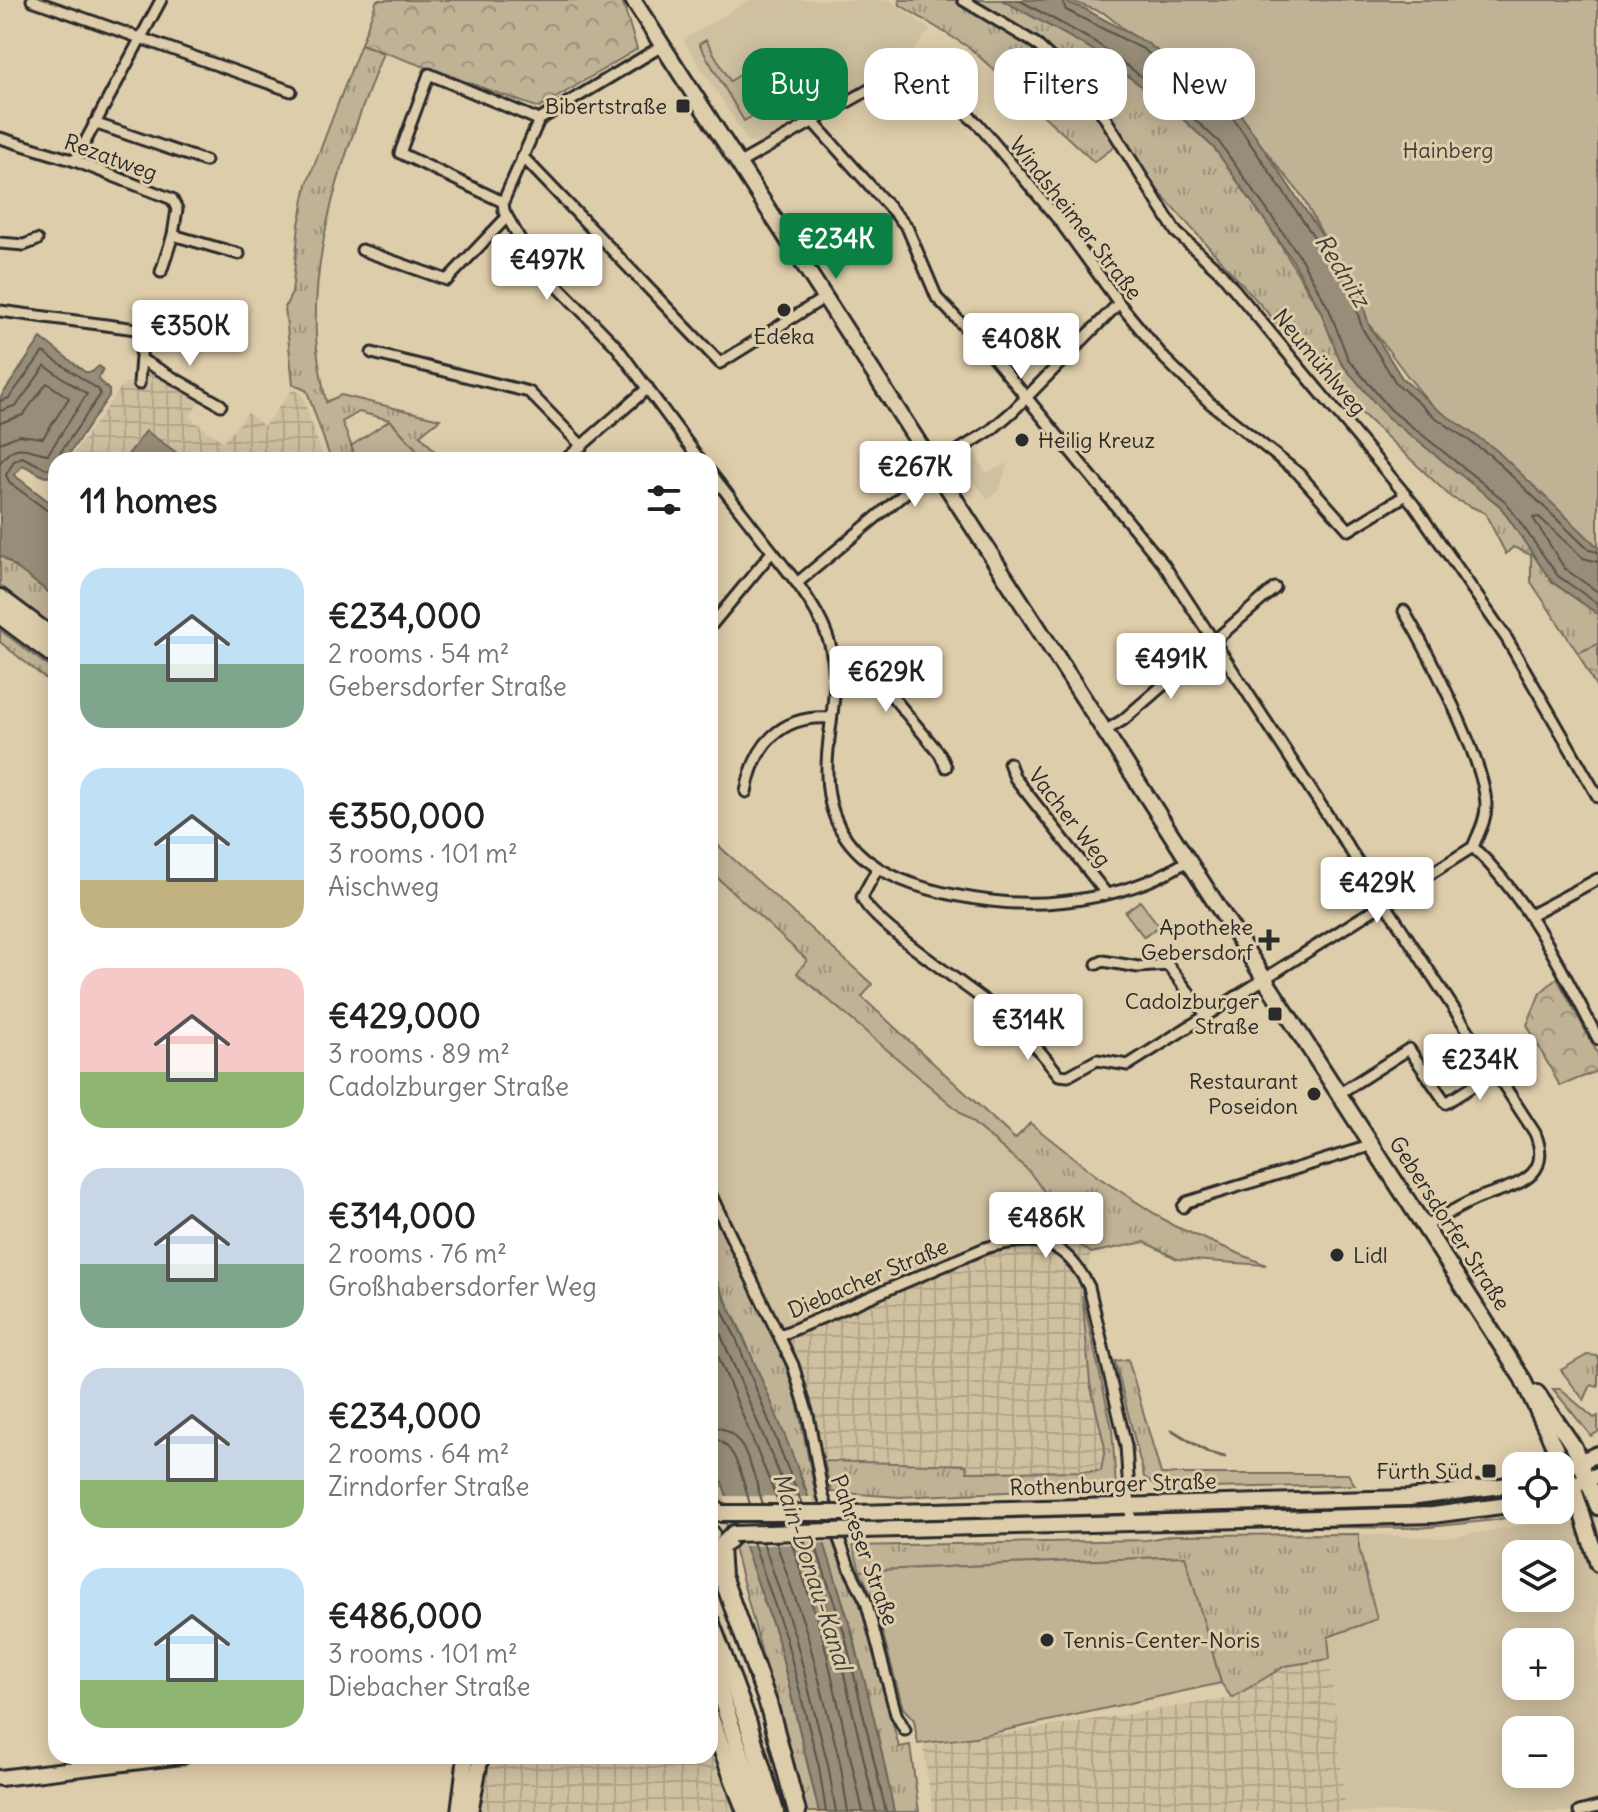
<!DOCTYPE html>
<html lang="en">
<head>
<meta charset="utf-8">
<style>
  body { margin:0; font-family:Delius,sans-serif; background:#f2f2f2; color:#202124; height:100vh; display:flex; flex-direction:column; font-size:30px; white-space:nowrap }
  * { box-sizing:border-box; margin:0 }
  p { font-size:26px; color:#757577 }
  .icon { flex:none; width:44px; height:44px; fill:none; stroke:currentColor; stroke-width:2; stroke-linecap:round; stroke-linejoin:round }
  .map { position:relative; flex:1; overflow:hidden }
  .side { position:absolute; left:48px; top:452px; width:670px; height:1312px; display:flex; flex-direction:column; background:#fff; border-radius:24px; box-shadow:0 4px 20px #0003 }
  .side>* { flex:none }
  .guide { position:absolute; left:742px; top:48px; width:736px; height:72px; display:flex; gap:16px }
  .buttons { position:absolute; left:1502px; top:1452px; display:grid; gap:16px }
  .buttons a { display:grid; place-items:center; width:72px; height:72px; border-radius:16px; background:#fff; box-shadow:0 4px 20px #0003; font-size:40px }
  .price { position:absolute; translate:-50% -68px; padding:0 18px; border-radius:8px; background:#fff; color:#222; font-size:26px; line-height:52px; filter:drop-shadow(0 2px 4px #0008) }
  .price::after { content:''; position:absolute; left:50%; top:48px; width:24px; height:18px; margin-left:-12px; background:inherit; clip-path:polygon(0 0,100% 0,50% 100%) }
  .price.on { background:#0b8043; color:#fff }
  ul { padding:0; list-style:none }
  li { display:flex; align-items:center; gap:24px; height:200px; padding:0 32px }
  li span { display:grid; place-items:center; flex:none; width:224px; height:160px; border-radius:24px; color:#555 }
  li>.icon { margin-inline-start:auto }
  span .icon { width:96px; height:96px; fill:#fffc; stroke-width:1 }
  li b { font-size:34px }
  h2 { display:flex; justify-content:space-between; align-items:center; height:96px; padding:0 32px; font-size:34px }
  .pill { padding:0 28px; border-radius:24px; background:#fff; box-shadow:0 4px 20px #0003; font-size:28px; line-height:72px }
  .pill.on { background:#0b8043; color:#fff }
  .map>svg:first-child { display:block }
</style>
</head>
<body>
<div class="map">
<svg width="1598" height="1812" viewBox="0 0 1598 1812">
  <defs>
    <pattern id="industrial-grid" width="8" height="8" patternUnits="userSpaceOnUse" patternTransform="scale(2)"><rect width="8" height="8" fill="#cfc0a0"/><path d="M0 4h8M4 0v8" fill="none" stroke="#b2a58a"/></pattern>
    <pattern id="grass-tufts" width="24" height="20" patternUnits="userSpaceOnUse" patternTransform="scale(2)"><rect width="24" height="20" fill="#c0b295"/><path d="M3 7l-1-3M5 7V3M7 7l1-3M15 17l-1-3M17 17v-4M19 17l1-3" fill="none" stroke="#9c917a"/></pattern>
    <pattern id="forest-crowns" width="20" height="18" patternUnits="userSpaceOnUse" patternTransform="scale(2)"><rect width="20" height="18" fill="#c0b295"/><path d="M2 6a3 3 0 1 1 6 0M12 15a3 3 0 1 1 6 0" fill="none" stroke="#9c917a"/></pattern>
  </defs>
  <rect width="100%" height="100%" fill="#decdaa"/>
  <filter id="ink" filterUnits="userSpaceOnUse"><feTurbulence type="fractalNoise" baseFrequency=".0125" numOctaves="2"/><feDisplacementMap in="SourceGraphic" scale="16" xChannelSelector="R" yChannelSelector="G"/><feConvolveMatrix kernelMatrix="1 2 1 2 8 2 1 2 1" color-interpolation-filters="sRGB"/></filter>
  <g filter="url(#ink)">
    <g fill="#cfc0a0" fill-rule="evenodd">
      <polygon points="749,0 890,0 930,30 899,67 759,143 748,141 683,40"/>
      <polygon points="974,453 986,473 1008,463 1000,488 988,499 958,463"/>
      <polygon points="710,871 808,961 798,973 1028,1170 1076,1235 1017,1230 775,1335 710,1208"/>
      <path d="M1598,1500V1812H1346L1328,1637L1377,1619L1359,1548V1534L1445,1538L1568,1518ZM1516,1554H1560V1598H1516ZM1516,1642H1560V1686H1516ZM1516,1730H1560V1774H1516Z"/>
    </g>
    <g fill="url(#industrial-grid)">
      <polygon points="150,365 202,398 189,417 223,442 248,413 264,426 293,389 302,395 324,460 187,460 146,431 124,460 69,460 125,382 139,384"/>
      <polygon points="1017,1230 1076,1235 1076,1242 1091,1253 1082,1295 1090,1383 1105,1448 1101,1471 966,1472 965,1465 917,1466 808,1457 797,1401 775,1335"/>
      <polygon points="1330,1659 1346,1812 933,1812 923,1746 1232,1698 1285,1666"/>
      <polygon points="710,1746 718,1758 734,1812 476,1812 486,1756 710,1756"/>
    </g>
    <g fill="url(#grass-tufts)" stroke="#766e60" stroke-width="2">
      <polygon points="899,0 1002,0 1090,48 1171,108 1214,148 1253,200 1321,312 1341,363 1453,468 1500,506 1552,582 1598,614 1598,644 1578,653 1531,582 1531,555 1513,547 1506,554 1485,513 1452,498 1338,391 1117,145 1094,162 970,48 900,5"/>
      <path d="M361,44L383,53C348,145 312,236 316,336C317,358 322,381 326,402L341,395L440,419L420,435L443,460H426L390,420L359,412L342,422L357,460H331L307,391L293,384L285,307L292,293L299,225L307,184Z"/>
      <polygon points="0,555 56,598 56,628 0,585"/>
      <polygon points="0,630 56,672 56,687 0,642"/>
      <polygon points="710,838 872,984 862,997 1015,1139 1030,1123 1098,1177 1174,1226 1266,1265 1177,1259 1145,1242 1091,1253 1076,1242 1076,1234 1028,1170 797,973 807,960 710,871"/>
      <polygon points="710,1208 779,1344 797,1401 814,1486 843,1571 863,1609 899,1747 910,1745 919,1812 894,1812 852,1630 804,1484 742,1333 710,1268"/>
      <polygon points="1082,1295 1112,1428 1116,1487 899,1497 831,1492 824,1461 966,1465 967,1472 1101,1471 1105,1448 1090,1383"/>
      <polygon points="1587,1355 1598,1356 1598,1387 1591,1385 1584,1400 1561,1370"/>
      <polygon points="1128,1359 1161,1474 1348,1474 1355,1485 1160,1489 1144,1477 1115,1361"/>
      <polygon points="1553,1389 1560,1389 1594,1418 1598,1416 1598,1432 1591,1436"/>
      <polygon points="710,1448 778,1640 819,1812 804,1812 734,1548 715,1491 710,1490"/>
      <path d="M1516,1489V1494C1398,1518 1274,1514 1153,1517L1144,1514L1429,1502Z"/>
      <polygon points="1530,1510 1542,1510 1495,1520 1420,1528 1189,1526 1430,1524"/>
      <polygon points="1114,1512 924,1523 860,1522 896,1518"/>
      <polygon points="1359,1534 1359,1548 1377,1619 1328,1637 1330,1659 1285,1666 1232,1698 1221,1683 1185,1556 860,1571 853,1546 1147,1540 1174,1535"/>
    </g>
    <g fill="url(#forest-crowns)" stroke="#766e60" stroke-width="2">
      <polygon points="377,0 622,0 637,49 539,108 361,44"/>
      <polygon points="1598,644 1598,691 1578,653"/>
      <polygon points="1557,978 1598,1054 1597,1071 1560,1086 1527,1025 1540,993"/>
    </g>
    <g fill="#c0b295" stroke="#766e60" stroke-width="2">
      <polygon points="1068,0 1598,0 1598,556 1433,407 1409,378 1368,323 1353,275 1335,258 1302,196 1247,128 1104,13"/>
      <polygon points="706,40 730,81 757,65 778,101 744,121 699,44"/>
      <polygon points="390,420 426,460 357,460 351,446"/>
      <polygon points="1140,901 1159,926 1144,937 1125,912"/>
      <polygon points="1185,1556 1221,1683 975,1737 918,1744 914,1720 903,1708 873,1598 860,1571"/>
    </g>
    <g fill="#978d78" stroke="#6c6659" stroke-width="2">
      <polygon points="1002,0 1061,0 1085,9 1147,43 1239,112 1358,288 1369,325 1402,378 1437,409 1495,449 1598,547 1598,614 1552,582 1500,506 1386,416 1341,363 1321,312 1293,261 1214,148 1171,108 1090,48"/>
      <polygon points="41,338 85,372 92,372 99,366 103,369 98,379 109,390 109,396 65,460 56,460 54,476 45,477 23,465 14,475 56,507 56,598 0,555 0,398"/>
      <polygon points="146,431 187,460 124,460"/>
      <path d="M710,1268C796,1440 858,1623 894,1812H819L778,1640L710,1448Z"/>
    </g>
    <polygon fill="#decdaa" points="724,1496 812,1497 828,1543 742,1546"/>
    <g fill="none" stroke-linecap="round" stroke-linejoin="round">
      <g stroke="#56524a" stroke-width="2">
        <polyline points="1019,0 1095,42 1176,102 1219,142 1300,257 1329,309 1348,359 1391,410 1505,501 1558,576 1598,604"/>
        <polyline points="1062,0 1066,10 1143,49 1233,118 1351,291 1362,328 1396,383 1432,415 1490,455 1589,550 1598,552"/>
        <polyline points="0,401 9,398 43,352 99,390 100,395 60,453 59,460"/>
        <path d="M0,411L17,405L45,366L87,394L48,454C27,451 16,439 0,463"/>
        <polyline points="0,423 23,415 47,383 69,398 43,438 19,435 0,443"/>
        <polyline points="56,468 47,469 22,457 14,461 6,475 10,483 48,511 56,513"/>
        <polyline points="1598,562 1583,558 1539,517 1533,518 1565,569 1598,592"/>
        <polyline points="710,1286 735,1336 802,1504"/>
        <polyline points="710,1309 792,1504"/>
        <polyline points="710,1336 779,1504"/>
        <path d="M710,1426C747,1428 753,1476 763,1504"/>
        <path d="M710,1438C737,1440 743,1483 750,1504"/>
        <polyline points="791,1541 823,1638 863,1812"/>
        <polyline points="804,1541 835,1635 876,1812"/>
        <polyline points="814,1541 844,1632 886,1812"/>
        <polyline points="753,1542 786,1638 819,1767 826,1812"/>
        <polyline points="763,1542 795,1636 828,1765 836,1812"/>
        <polyline points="776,1542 807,1633 840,1762 848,1812"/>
      </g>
      <polyline stroke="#6c6659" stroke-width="3" points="1172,1430 1209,1453 1225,1457"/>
      <defs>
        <g id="minor">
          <polyline points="32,0 291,91"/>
          <polyline points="963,0 1035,43 1092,97 1176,232 1220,272 1414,505 1507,639 1598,797"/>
          <polyline points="662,46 539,120 503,202 504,211 531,259 616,346 700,460"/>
          <path d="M813,122L907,227L937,298L989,352L1164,565L1535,1133C1555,1182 1509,1185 1476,1199C1458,1207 1442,1217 1425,1226"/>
          <polyline points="94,123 205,161"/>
          <polyline points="0,138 75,161 172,199 177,209 173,235 239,254"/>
          <polyline points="522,156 720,363 824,298"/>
          <polyline points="75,161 161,0"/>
          <polyline points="738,164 888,79 903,72 925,78 978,124 1061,223 1119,303 1165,359 1210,403 1298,473 1349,530 1406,495"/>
          <polyline points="503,202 400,153 429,74 539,120"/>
          <polyline points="0,243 24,245 37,240"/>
          <polyline points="362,250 447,280 506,218"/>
          <polyline points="161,272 173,235"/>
          <polyline points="0,311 159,332 189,323"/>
          <polyline points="372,353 529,392 582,446"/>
          <polyline points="142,360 221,405"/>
          <polyline points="139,384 143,330"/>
          <polyline points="565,460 648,388"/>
          <polyline points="710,472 797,583 951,455 991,430 1013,411 1119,303"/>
          <path d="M797,583C812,604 827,627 832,653C840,691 827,731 827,768C825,867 911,891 991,901C1055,909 1136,896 1190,859"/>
          <polyline points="710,627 772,552"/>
          <polyline points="832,654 867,666 940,754 946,767"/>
          <polyline points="1105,731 1123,720 1275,588"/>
          <polyline points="1009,763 1015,778 1105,892"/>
          <path d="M746,792C754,745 781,714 831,718"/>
          <path d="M1473,847C1530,902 1562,969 1598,1039"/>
          <path d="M877,869L862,897C867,921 984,997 1009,1019C1028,1036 1044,1056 1059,1075L1068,1076L1097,1060L1128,1065L1473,847C1478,834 1486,821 1486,806C1486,763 1427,650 1404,611"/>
          <polyline points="1532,914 1598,879"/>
          <polyline points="1097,964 1103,961 1138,967 1168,965 1206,1015"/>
          <polyline points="1340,1093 1409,1049 1446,1103 1495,1072"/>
          <polyline points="710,1193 793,1365 808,1415 823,1496 850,1569 866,1601 896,1714 905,1730"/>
          <polyline points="1183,1207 1187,1202 1373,1145"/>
          <path d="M781,1335L985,1248C1036,1234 1064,1238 1089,1287L1126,1446L1131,1523"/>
          <polyline points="1579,1812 1598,1807"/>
        </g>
        <g id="secondary">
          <polyline points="633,0 1522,1378 1573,1486 1598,1564"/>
          <polyline points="1537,1393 1574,1447 1598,1507"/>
          <polyline points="0,1778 182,1756"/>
          <polyline points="459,1812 466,1756"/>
          <polyline points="470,1812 481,1756"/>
        </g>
        <g id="primary">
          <polyline points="1560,1470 1598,1454"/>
          <polyline points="1560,1490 1598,1475"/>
          <polyline points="857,1513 1409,1498 1516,1484"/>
          <polyline points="863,1530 1433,1515 1516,1504"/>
        </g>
        <g id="trunk">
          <polyline points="0,598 56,640"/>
          <polyline points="0,615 56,657"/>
          <polyline points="710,1507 722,1513"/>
          <polyline points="710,1534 711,1534"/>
          <polyline points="734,1534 720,1548 722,1576 768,1703 797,1812"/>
          <polyline points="710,1621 747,1720 775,1812"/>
          <polyline points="710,1663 760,1812"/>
          <polyline points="710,1717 746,1812"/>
        </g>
      </defs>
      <use href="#minor" stroke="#2b2b2b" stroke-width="15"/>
      <use href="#secondary" stroke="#2b2b2b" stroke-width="20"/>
      <use href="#primary" stroke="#2b2b2b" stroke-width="20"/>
      <use href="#trunk" stroke="#2b2b2b" stroke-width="22"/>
      <use href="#minor" stroke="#decdaa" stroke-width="9"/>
      <use href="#secondary" stroke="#decdaa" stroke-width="14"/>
      <use href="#primary" stroke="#decdaa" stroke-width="14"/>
      <use href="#trunk" stroke="#decdaa" stroke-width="16"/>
      <defs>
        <g id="primary-bridge">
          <polyline points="722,1513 857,1513"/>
          <polyline points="734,1534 863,1530"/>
        </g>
      </defs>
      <use href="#primary-bridge" stroke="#2b2b2b" stroke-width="20" stroke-linecap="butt"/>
      <use href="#primary-bridge" stroke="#decdaa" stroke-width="14"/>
    </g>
  </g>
  <g fill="#2b2b2b" stroke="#decdaa" stroke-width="3">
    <rect x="675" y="98" width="16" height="16" rx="4"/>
    <circle cx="784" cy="310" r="8"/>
    <circle cx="1022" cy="440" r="8"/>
    <path d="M1265 928h8v8h8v8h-8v8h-8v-8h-8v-8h8z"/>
    <rect x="1267" y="1006" width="16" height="16" rx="4"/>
    <circle cx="1314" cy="1094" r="8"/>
    <circle cx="1337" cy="1255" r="8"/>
    <rect x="1481" y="1463" width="16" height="16" rx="4"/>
    <circle cx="1047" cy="1640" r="8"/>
  </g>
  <g text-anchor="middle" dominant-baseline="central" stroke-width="6" stroke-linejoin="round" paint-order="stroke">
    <g font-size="22" fill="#2b2b2b" stroke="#decdaa" text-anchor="end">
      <text x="667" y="106">Bibertstraße</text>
      <text x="784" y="336" text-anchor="middle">Edeka</text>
      <text x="1038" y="440" text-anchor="start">Heilig Kreuz</text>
      <text x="1253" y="927">Apotheke<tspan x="1253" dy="25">Gebersdorf</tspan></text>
      <text x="1259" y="1001">Cadolzburger<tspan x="1259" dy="25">Straße</tspan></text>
      <text x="1298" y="1081">Restaurant<tspan x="1298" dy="25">Poseidon</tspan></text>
      <text x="1353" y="1255" text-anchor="start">Lidl</text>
      <text x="1473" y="1471">Fürth Süd</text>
      <text x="1063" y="1640" text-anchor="start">Tennis-Center-Noris</text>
    </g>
    <g font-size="22" fill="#413f3b" stroke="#decdaa">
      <text x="1448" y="150">Hainberg</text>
    </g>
    <g font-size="22" fill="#2b2b2b" stroke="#decdaa">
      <text transform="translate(111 157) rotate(20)">Rezatweg</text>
      <text transform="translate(1076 218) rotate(52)">Windsheimer Straße</text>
      <text transform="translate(1320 362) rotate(50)">Neumühlweg</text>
      <text transform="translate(1070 817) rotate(52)">Vacher Weg</text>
      <text transform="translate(1450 1223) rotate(57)">Gebersdorfer Straße</text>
      <text transform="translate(868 1278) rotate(-23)">Diebacher Straße</text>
      <text transform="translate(1113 1484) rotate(-2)">Rothenburger Straße</text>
      <text transform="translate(865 1550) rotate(70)">Pahreser Straße</text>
    </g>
    <g font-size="24" font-style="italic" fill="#413f3a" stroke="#decdaa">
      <text transform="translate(1343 270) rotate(58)">Rednitz</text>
      <text transform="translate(813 1571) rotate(72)">Main-Donau-Kanal</text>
    </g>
  </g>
</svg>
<div class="buttons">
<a><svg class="icon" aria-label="locate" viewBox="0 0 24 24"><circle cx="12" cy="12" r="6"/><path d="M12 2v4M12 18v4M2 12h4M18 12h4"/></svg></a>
<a><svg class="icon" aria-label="layers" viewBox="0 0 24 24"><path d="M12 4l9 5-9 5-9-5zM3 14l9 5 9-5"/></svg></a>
<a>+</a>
<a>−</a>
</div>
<b class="price on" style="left:836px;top:281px">€234K</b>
<b class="price" style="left:547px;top:302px">€497K</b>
<b class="price" style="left:190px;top:368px">€350K</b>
<b class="price" style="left:1021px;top:381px">€408K</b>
<b class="price" style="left:915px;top:509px">€267K</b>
<b class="price" style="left:1171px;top:701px">€491K</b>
<b class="price" style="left:886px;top:714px">€629K</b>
<b class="price" style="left:1377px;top:925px">€429K</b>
<b class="price" style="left:1028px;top:1062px">€314K</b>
<b class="price" style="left:1480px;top:1102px">€234K</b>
<b class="price" style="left:1046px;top:1260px">€486K</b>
<div class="guide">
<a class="pill on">Buy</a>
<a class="pill">Rent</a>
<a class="pill">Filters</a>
<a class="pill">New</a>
</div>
<section class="side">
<h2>11 homes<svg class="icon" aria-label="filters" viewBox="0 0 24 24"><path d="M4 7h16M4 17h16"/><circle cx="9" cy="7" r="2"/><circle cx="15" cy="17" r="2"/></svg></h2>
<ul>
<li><span style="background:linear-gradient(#bfe0f5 60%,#7fa58c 0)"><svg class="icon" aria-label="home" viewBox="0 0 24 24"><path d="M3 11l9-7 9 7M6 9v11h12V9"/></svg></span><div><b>€234,000</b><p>2 rooms · 54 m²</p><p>Gebersdorfer Straße</p></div></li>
<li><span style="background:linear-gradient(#bfe0f5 70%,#c2b280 0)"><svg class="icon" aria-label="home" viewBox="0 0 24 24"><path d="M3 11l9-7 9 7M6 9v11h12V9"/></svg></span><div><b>€350,000</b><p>3 rooms · 101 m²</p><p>Aischweg</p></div></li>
<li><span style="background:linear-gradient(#f6c9c9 65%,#8fb573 0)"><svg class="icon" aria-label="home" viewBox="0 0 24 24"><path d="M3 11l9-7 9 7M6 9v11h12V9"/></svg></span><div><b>€429,000</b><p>3 rooms · 89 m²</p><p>Cadolzburger Straße</p></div></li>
<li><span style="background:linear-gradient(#c9d6e8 60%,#7fa58c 0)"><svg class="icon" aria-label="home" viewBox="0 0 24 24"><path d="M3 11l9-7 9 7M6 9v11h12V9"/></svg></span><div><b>€314,000</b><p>2 rooms · 76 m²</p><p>Großhabersdorfer Weg</p></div></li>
<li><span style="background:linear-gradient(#c9d6e8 70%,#8fb573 0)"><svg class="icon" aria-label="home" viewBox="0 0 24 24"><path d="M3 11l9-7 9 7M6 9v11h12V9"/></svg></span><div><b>€234,000</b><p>2 rooms · 64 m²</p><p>Zirndorfer Straße</p></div></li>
<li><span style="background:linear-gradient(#bfe0f5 70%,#8fb573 0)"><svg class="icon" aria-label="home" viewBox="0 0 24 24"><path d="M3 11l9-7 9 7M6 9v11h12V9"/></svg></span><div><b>€486,000</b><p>3 rooms · 101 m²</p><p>Diebacher Straße</p></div></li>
</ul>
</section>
</div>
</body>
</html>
